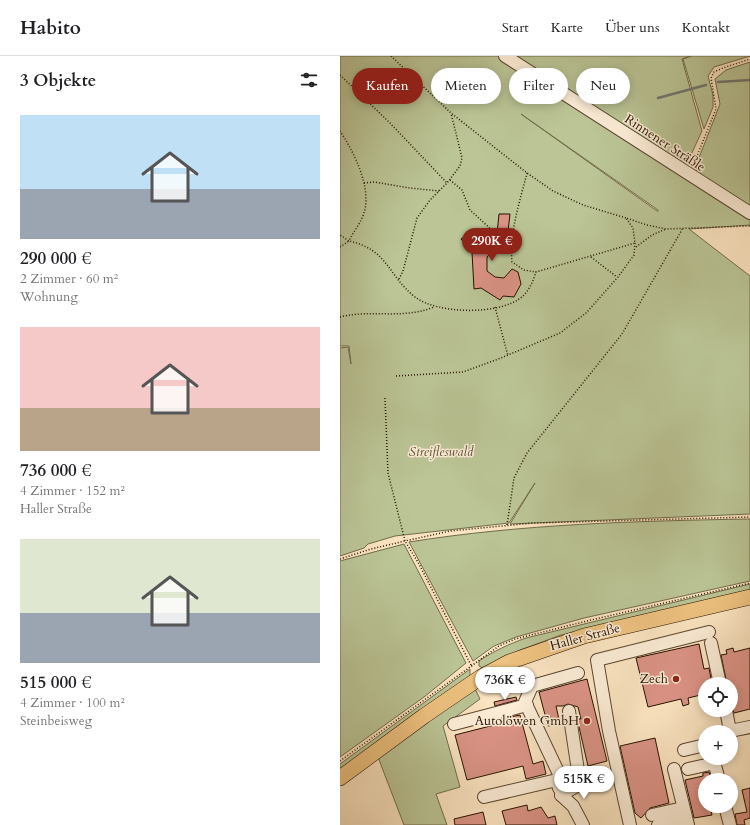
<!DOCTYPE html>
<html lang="de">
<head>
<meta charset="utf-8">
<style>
  body { margin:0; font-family:Cardo,serif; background:#f6f6f6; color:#202124; height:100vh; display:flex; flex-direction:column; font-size:15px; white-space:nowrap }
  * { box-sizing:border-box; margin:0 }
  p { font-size:13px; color:#757577 }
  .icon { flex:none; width:22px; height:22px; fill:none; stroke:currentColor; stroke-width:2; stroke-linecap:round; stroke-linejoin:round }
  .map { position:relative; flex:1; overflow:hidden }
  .sheet { display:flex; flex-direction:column; background:#fff; width:340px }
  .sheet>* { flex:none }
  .banner { position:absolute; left:12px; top:12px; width:338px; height:36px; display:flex; gap:8px }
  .tools { position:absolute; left:358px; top:621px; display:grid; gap:8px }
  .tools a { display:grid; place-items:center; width:40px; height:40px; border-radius:50%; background:#fff; box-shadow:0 2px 10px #0003; font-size:20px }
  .price { position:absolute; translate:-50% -34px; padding:0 9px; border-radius:14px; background:#fff; color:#222; font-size:13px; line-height:26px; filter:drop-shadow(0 1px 2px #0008) }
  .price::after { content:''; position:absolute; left:50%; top:24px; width:12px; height:9px; margin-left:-6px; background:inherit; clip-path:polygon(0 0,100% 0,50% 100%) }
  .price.on { background:#8f2418; color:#fff }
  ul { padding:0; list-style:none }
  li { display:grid; align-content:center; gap:8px; height:212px; padding:0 20px }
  li span { display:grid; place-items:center; height:124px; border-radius:0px; color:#555 }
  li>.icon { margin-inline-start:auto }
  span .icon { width:72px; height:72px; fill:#fffc; stroke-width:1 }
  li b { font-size:17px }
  h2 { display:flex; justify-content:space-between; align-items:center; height:48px; padding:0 20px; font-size:17px }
  .pill { padding:0 14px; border-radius:18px; background:#fff; box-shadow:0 2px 10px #0003; font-size:14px; line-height:36px }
  .pill.on { background:#8f2418; color:#fff }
  header { display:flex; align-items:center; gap:24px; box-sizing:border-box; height:56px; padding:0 20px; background:#fff; border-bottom:1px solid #e0e0e0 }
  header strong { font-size:19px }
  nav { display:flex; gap:22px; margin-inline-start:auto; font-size:14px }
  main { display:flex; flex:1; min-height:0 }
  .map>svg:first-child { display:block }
</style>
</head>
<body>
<header>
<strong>Habito</strong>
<nav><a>Start</a><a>Karte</a><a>Über uns</a><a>Kontakt</a></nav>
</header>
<main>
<section class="sheet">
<h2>3 Objekte<svg class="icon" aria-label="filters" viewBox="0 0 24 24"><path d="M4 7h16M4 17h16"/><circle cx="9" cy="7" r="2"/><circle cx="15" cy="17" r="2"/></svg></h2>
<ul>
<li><span style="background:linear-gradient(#bfe0f5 60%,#9aa5b1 0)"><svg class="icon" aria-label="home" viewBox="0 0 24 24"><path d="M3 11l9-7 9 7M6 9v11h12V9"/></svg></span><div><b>290 000 €</b><p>2 Zimmer · 60 m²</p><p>Wohnung</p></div></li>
<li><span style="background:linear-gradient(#f6c9c9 65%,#b9a48a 0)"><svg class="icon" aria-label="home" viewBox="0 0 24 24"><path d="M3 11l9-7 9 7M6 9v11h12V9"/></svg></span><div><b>736 000 €</b><p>4 Zimmer · 152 m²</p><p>Haller Straße</p></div></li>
<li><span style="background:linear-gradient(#dfe7d0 60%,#9aa5b1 0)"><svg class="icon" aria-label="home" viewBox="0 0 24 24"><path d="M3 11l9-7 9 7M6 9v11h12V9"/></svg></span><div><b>515 000 €</b><p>4 Zimmer · 100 m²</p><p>Steinbeisweg</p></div></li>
</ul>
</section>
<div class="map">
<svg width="410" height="769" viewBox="0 0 410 769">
  <rect width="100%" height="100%" fill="#fbe4c1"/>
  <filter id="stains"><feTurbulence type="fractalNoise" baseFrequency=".005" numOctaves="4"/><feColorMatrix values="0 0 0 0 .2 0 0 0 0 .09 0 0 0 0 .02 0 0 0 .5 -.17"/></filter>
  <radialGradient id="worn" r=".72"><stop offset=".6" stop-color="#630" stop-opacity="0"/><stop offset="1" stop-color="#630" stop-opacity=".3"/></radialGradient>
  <g fill="#bbc596" stroke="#706c4b" fill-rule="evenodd">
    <path d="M0,0H158L410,164V169L349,173L410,220V458L170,468L195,427L169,467L55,480L28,488L24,492L0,500V292L8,291L11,308L9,290H0ZM181,58L318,154V155H317Z"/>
    <polygon points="177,0 350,0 342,3 362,75 344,114"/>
    <polygon points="352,0 410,0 374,11 368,20 373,39 373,51 364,73 343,3"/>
    <polygon points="410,6 410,152 358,118 355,112 380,48 375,23 386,14"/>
    <path d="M410,463V525L244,562L176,581L154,590L133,605L69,486C182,468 296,465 410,463Z"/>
    <polygon points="64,488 126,607 84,641 0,701 0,505"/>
    <path d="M410,528V535L221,579L180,594L143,612L139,610V605C154,595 169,588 186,582Z"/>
    <polygon points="130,613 130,620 0,716 0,708"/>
    <polygon points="134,631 140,643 103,670 120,731 96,738 107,769 64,769 38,701"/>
  </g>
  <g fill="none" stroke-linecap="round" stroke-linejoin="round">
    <g stroke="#707871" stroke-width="2.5">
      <polyline points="378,26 410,24"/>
      <polyline points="318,42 366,29"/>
    </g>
  </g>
  <g fill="#db9386" stroke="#251200">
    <polygon points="159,158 170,158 167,184 165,184 165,192 155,193 147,201 147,215 155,221 164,222 172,213 178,216 181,228 174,241 163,240 160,244 141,232 134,233 132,196 121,183 134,174 144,186 151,179 157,178"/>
    <polygon points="359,588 364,613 369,612 372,628 365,628 365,638 348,642 349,648 343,650 341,643 308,651 296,602"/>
    <polygon points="393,592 394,596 410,592 410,653 394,657 391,649 391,628 387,628 381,599 387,598 386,594"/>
    <polygon points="247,623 267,705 248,710 239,671 238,663 241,663 238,651 228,648 223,650 216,650 220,668 208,670 199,636"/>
    <polygon points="176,641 177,644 155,650 154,646"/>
    <polygon points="180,659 193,708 203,705 206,718 186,723 183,710 127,724 115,679 166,666 165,662"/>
    <polygon points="315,682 329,747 310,752 301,762 295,757 280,690"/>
    <polygon points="369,716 371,724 365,724 365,750 370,750 372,759 354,762 345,724 363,720 363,717"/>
    <polygon points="410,732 410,762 404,764 405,769 397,769 395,758 407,756 402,734"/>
    <polygon points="187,749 188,755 201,751 208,762 215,760 217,769 166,769 162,755"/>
    <polygon points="143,756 146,769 115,769 114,763"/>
  </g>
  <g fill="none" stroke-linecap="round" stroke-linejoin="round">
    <defs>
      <g id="minor">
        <polyline points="165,0 410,157"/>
        <polyline points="371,587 380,628"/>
        <polyline points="386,654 390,675 410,671"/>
        <polyline points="114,668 187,649"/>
        <polyline points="344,694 365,689"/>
        <polyline points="373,702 379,724"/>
        <polyline points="334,713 348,769"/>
        <polyline points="348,713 375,707"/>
        <polyline points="217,724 220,720 185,646 192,630 238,617"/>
        <polyline points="221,739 240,728 229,655"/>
        <polyline points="221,739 233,750 243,769"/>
        <polyline points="144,741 217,724 219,732"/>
        <polyline points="385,750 390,769"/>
        <polyline points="312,759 343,752"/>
        <polyline points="290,769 269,675 257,604 369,576"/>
        <polyline points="318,769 346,762"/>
      </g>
      <polyline id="major" points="0,722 84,660 141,621 169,606 244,580 410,541"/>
    </defs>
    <use href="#minor" stroke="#5a4630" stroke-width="14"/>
    <use href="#major" stroke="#251200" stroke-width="16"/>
    <g stroke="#251200" stroke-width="1.5" stroke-dasharray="1 2" stroke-linecap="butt">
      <polyline points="51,0 111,57 187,117 213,135 243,149 286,162"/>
      <polyline points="0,19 50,67 107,127 120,110 122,102 111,57"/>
      <path d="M0,75C14,96 32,132 24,157C21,167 13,176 9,185L0,179"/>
      <polyline points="353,110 376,53 371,22 374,16 383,12 410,3"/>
      <path d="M187,117C180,145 169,177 172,206L184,214L196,216"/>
      <polyline points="110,124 122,134 130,154 154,176"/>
      <polyline points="24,127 34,126 70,132 99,135"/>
      <path d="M0,191L9,185C49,194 47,219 75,241C97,258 161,260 183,240C190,233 193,225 196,216L295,187L293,172L286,162L307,169L326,173L410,170"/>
      <polyline points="296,191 312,179 326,173"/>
      <polyline points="251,201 277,221"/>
      <polyline points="59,223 63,215 77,162 90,144 107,127"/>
      <polyline points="155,251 168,300"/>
      <path d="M0,261C31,253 62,264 94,251"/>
      <polyline points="56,320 123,316 161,302 220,277 246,257 278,221 294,199 295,187"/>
      <polyline points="45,342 48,417 65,485 110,475 193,467 410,461"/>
      <polyline points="167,469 174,422 187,397 282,278 343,172"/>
      <polyline points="0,503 31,493 65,485 79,508 132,611"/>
      <polyline points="0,705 159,590 175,583 247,565 410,527"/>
    </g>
    <use href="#minor" stroke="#fcedd7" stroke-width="12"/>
    <use href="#major" stroke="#eec280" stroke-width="15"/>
  </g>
  <g fill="#8f2418" stroke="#fcedd7" stroke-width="1.5">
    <circle cx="336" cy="623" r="4"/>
    <circle cx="247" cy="665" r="4"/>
  </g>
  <g text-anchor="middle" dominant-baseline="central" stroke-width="3" stroke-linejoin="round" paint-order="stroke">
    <g font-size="13" fill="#251200" stroke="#fcedd7">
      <text transform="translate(325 87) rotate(33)">Rinnener Sträßle</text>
      <text transform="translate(245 581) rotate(-15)">Haller Straße</text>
    </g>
    <g font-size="13" font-style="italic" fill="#5a5134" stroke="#fcedd7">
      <text x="101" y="396">Streifleswald</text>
    </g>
    <g font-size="13" fill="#251200" stroke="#fcedd7" text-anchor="end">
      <text x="328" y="623">Zech</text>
      <text x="239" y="665">Autolöwen GmbH</text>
    </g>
  </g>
  <rect width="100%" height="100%" filter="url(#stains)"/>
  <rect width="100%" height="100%" fill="url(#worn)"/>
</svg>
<div class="tools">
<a><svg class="icon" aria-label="locate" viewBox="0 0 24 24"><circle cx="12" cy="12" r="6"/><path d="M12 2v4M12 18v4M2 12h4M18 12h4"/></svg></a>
<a>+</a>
<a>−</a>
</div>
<b class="price on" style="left:152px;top:206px">290K €</b>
<b class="price" style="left:165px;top:645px">736K €</b>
<b class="price" style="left:244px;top:744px">515K €</b>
<div class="banner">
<a class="pill on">Kaufen</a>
<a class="pill">Mieten</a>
<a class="pill">Filter</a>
<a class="pill">Neu</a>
</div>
</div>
</main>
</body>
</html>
